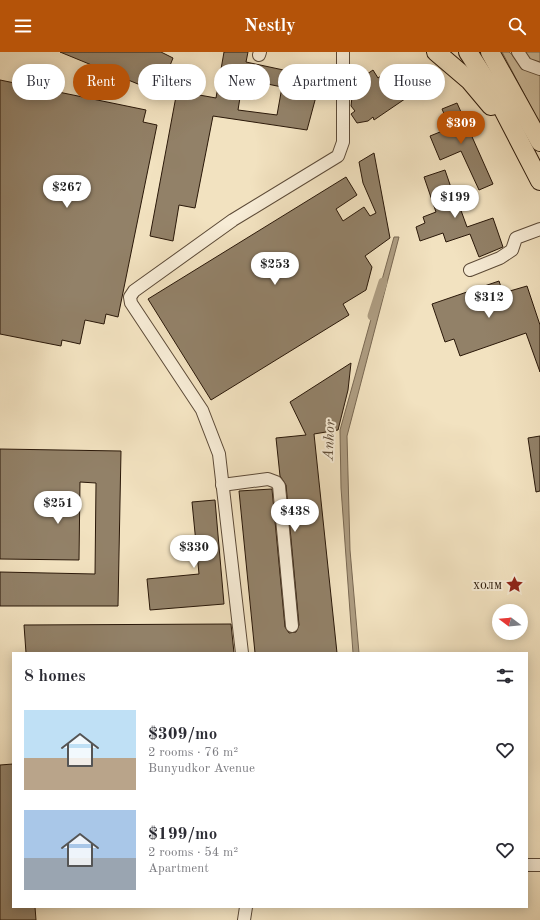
<!DOCTYPE html>
<html lang="en">
<head>
<meta charset="utf-8">
<style>
  body { margin:0; font-family:"Old Standard TT",serif; background:#f2f2f3; color:#2b2b33; height:100vh; display:flex; flex-direction:column; font-size:15px; white-space:nowrap }
  * { box-sizing:border-box; margin:0 }
  p { font-size:13px; color:#7c7c81 }
  .icon { flex:none; width:22px; height:22px; fill:none; stroke:currentColor; stroke-width:2; stroke-linecap:round; stroke-linejoin:round }
  .map { position:relative; flex:1; overflow:hidden }
  .sheet { position:absolute; left:12px; top:600px; width:516px; height:256px; display:flex; flex-direction:column; background:#fff; border-radius:0px; box-shadow:0 2px 10px #0003 }
  .sheet>* { flex:none }
  .hud { position:absolute; left:12px; top:12px; width:516px; height:36px; display:flex; gap:8px }
  .needle { width:26px; rotate:286deg }
  .buttons { position:absolute; left:492px; top:552px; display:grid; gap:8px }
  .buttons a { display:grid; place-items:center; width:36px; height:36px; border-radius:50%; background:#fff; box-shadow:0 2px 10px #0003; font-size:20px }
  .price { position:absolute; translate:-50% -34px; padding:0 9px; border-radius:14px; background:#fff; color:#222; font-size:13px; line-height:26px; filter:drop-shadow(0 1px 2px #0008) }
  .price::after { content:''; position:absolute; left:50%; top:24px; width:12px; height:9px; margin-left:-6px; background:inherit; clip-path:polygon(0 0,100% 0,50% 100%) }
  .price.on { background:#b45309; color:#fff }
  ul { padding:0; list-style:none }
  li { display:flex; align-items:center; gap:12px; height:100px; padding:0 12px }
  li span { display:grid; place-items:center; flex:none; width:112px; height:80px; border-radius:0px; color:#555 }
  li>.icon { margin-inline-start:auto }
  span .icon { width:48px; height:48px; fill:#fffc; stroke-width:1 }
  li b { font-size:17px }
  h2 { display:flex; justify-content:space-between; align-items:center; height:48px; padding:0 12px; font-size:17px }
  .tag { padding:0 14px; border-radius:18px; background:#fff; box-shadow:0 2px 10px #0003; font-size:14px; line-height:36px }
  .tag.on { background:#b45309; color:#fff }
  header { display:flex; justify-content:space-between; align-items:center; height:52px; padding:0 12px; background:#b45309; color:#fff; font-size:18px; font-weight:800 }
  .map>svg:first-child { display:block }
</style>
</head>
<body>
<header><svg class="icon" aria-label="menu" viewBox="0 0 24 24"><path d="M4 6h16M4 12h16M4 18h16"/></svg>Nestly<svg class="icon" aria-label="search" viewBox="0 0 24 24"><circle cx="10" cy="10" r="6"/><path d="M15 15l6 6"/></svg></header>
<div class="map">
<svg width="540" height="868" viewBox="0 0 540 868">
  <rect width="100%" height="100%" fill="#f2e2c0"/>
  <filter id="stains"><feTurbulence type="fractalNoise" baseFrequency=".005" numOctaves="4"/><feColorMatrix values="0 0 0 0 .2 0 0 0 0 .09 0 0 0 0 .02 0 0 0 .5 -.17"/></filter>
  <radialGradient id="worn" r=".72"><stop offset=".6" stop-color="#630" stop-opacity="0"/><stop offset="1" stop-color="#630" stop-opacity=".3"/></radialGradient>
  <g fill="#d0c0a1" stroke="#7d6c55">
    <polygon points="502,0 509,0 518,8 540,20 540,72"/>
    <polygon points="521,0 540,0 540,14 538,15"/>
  </g>
  <polygon fill="#ae9d82" stroke="#796852" points="394,185 399,185 347,384 350,498 359,601 353,601 341,436 340,378"/>
  <g fill="none" stroke-linecap="round" stroke-linejoin="round">
    <polyline stroke="#ae9d82" stroke-width="9" points="372,264 383,230"/>
  </g>
  <g fill="#928168" stroke="#2a1809" fill-rule="evenodd">
    <polygon points="60,0 161,0 173,6 169,16 165,14 155,39"/>
    <path d="M224,0H248L246,10L321,26L307,78L213,64L195,156L179,153L173,189L150,184L177,39L216,46ZM243,27L282,35L277,63L238,58Z"/>
    <polygon points="406,14 421,36 374,68 373,65 368,69 357,71 351,62 355,59 351,54 352,45 357,42 351,33 373,18 378,26 387,20 390,24"/>
    <polygon points="0,28 146,58 143,70 157,73 118,265 106,262 104,272 85,268 80,292 62,288 61,294 0,282"/>
    <polygon points="457,51 493,132 479,138 461,99 440,108 430,84 450,76 442,57"/>
    <polygon points="374,101 390,186 365,204 372,215 366,238 343,252 349,263 211,348 148,247 346,125 357,143 336,157 343,169 364,155 370,164 376,161 363,131 359,110"/>
    <polygon points="445,118 457,153 459,153 467,175 493,166 503,195 479,205 470,182 446,190 443,181 420,189 416,175 425,171 423,165 436,160 424,125"/>
    <polygon points="499,229 503,241 527,234 540,273 540,320 526,281 460,304 454,287 445,290 432,252"/>
    <polygon points="351,311 348,338 338,378 314,382 337,601 255,601 239,439 272,437 285,575 289,581 296,580 299,573 286,433 280,424 276,386 306,383 290,350"/>
    <polygon points="540,384 540,439 536,440 528,386"/>
    <polygon points="0,397 121,399 118,554 0,554 0,520 95,522 96,431 80,430 79,508 0,507"/>
    <polygon points="215,448 224,552 150,558 147,527 199,522 192,450"/>
    <polygon points="231,572 234,601 26,601 24,573"/>
    <polygon points="13,712 13,855 35,855 36,868 0,868 0,713"/>
  </g>
  <g fill="none" stroke-linecap="round" stroke-linejoin="round">
    <defs>
      <g id="minor">
        <polyline points="518,0 526,12 540,17"/>
        <polyline points="259,3 260,0"/>
        <polyline points="470,218 500,206 512,198 516,186 540,177"/>
        <polyline points="222,433 268,427 276,430 279,434 292,574"/>
        <polyline points="242,601 219,402 202,358 131,251 130,245 134,239 233,168 338,104 343,90 343,0"/>
        <polyline points="527,813 540,813"/>
        <polyline points="244,868 246,855"/>
      </g>
      <g id="highway">
        <polyline points="436,0 470,29 491,54"/>
        <polyline points="468,0 495,42 540,129"/>
        <polyline points="490,0 540,90"/>
      </g>
    </defs>
    <use href="#minor" stroke="#5c4a37" stroke-width="14"/>
    <use href="#highway" stroke="#2a1809" stroke-width="20"/>
    <use href="#minor" stroke="#f7ecd6" stroke-width="12"/>
    <use href="#highway" stroke="#f2e2c0" stroke-width="18"/>
  </g>
  <defs>
    <symbol id="sight-bare" viewBox="-9 -9 18 18"><path d="M0-6L1.8-2.2L6-1.7L2.9 1.2L3.7 5.4L0 3.3L-3.7 5.4L-2.9 1.2L-6-1.7L-1.8-2.2Z" fill="#8f2418" stroke="#f7ecd6" stroke-width="2.5" paint-order="stroke"/></symbol>
  </defs>
  <g fill-rule="evenodd">
    <use href="#sight-bare" x="502" y="520" width="25" height="25"/>
  </g>
  <g text-anchor="middle" dominant-baseline="central" stroke-width="4" stroke-linejoin="round" paint-order="stroke">
    <g font-size="14" fill="#2a1809" stroke="#f7ecd6" text-anchor="end">
      <text x="502" y="533">холм</text>
    </g>
    <g font-size="15" font-style="italic" fill="#5f4d39" stroke="#f7ecd6">
      <text transform="translate(330 388) rotate(-87)">Anhor</text>
    </g>
  </g>
  <rect width="100%" height="100%" filter="url(#stains)"/>
  <rect width="100%" height="100%" fill="url(#worn)"/>
</svg>
<div class="buttons">
<a><svg class="needle" viewBox="-14 -14 28 28"><path d="M0-13l5 13h-10z" fill="#e53935"/><path d="M0 13l5-13h-10z" fill="#7c7c81"/></svg></a>
</div>
<b class="price on" style="left:461px;top:93px">$309</b>
<b class="price" style="left:67px;top:157px">$267</b>
<b class="price" style="left:455px;top:167px">$199</b>
<b class="price" style="left:275px;top:234px">$253</b>
<b class="price" style="left:489px;top:267px">$312</b>
<b class="price" style="left:58px;top:473px">$251</b>
<b class="price" style="left:295px;top:481px">$438</b>
<b class="price" style="left:194px;top:517px">$330</b>
<div class="hud">
<a class="tag">Buy</a>
<a class="tag on">Rent</a>
<a class="tag">Filters</a>
<a class="tag">New</a>
<a class="tag">Apartment</a>
<a class="tag">House</a>
</div>
<section class="sheet">
<h2>8 homes<svg class="icon" aria-label="filters" viewBox="0 0 24 24"><path d="M4 7h16M4 17h16"/><circle cx="9" cy="7" r="2"/><circle cx="15" cy="17" r="2"/></svg></h2>
<ul>
<li><span style="background:linear-gradient(#bfe0f5 60%,#b9a48a 0)"><svg class="icon" aria-label="home" viewBox="0 0 24 24"><path d="M3 11l9-7 9 7M6 9v11h12V9"/></svg></span><div><b>$309/mo</b><p>2 rooms · 76 m²</p><p>Bunyudkor Avenue</p></div><svg class="icon" aria-label="heart" viewBox="0 0 24 24"><path d="M12 20l-8-8c-3-5 5-10 8-4 3-6 11-1 8 4z"/></svg></li>
<li><span style="background:linear-gradient(#a9c7e8 60%,#9aa5b1 0)"><svg class="icon" aria-label="home" viewBox="0 0 24 24"><path d="M3 11l9-7 9 7M6 9v11h12V9"/></svg></span><div><b>$199/mo</b><p>2 rooms · 54 m²</p><p>Apartment</p></div><svg class="icon" aria-label="heart" viewBox="0 0 24 24"><path d="M12 20l-8-8c-3-5 5-10 8-4 3-6 11-1 8 4z"/></svg></li>
</ul>
</section>
</div>
</body>
</html>
